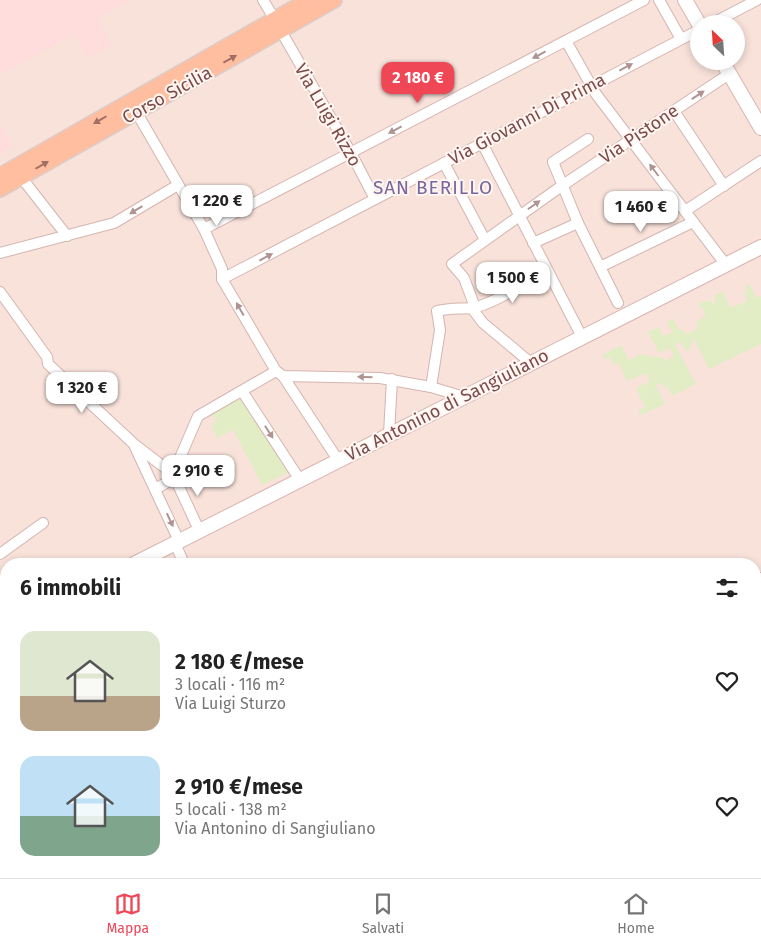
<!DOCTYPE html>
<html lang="it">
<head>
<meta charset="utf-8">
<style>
  body { margin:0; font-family:"Fira Sans",sans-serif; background:#f2f2f2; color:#222; height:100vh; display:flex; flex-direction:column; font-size:19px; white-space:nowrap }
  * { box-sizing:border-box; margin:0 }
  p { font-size:16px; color:#767676 }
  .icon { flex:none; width:28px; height:28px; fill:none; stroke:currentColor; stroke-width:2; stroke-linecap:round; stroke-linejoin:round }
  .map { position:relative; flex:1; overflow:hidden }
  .drawer { position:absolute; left:0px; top:558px; width:761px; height:321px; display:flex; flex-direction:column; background:#fff; border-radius:20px 20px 0 0; box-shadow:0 2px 8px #0003 }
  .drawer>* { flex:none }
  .needle { width:32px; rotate:335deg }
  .fabs { position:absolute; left:690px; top:15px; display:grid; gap:10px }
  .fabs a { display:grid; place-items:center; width:55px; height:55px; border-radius:50%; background:#fff; box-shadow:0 2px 8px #0003; font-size:25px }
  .price { position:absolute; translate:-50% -42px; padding:0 11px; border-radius:10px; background:#fff; color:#222; font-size:16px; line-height:32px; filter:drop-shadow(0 1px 2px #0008) }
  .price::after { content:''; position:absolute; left:50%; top:30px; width:15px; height:11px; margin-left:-8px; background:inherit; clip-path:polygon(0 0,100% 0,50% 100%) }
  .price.selected { background:#ef4755; color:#fff }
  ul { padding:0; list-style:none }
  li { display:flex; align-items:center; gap:15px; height:125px; padding:0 20px }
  li span { display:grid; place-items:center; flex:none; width:140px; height:100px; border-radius:15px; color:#555 }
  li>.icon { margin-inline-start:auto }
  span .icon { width:60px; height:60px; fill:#fffc; stroke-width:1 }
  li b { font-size:21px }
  h2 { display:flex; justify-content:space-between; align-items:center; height:60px; padding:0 20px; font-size:21px }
  .menu { display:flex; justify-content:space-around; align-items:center; height:70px; border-top:1px solid #e0e0e0; background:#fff; font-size:14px; color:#767676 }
  .menu a { display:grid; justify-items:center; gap:2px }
  .menu .selected { color:#ef4755 }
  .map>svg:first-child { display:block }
</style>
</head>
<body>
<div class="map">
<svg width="761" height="878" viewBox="0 0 761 878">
  <rect width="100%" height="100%" fill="#fef0e9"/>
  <path fill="#f8e2da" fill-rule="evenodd" d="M0,0H761V878H0ZM699,24H736V61H699ZM6,564H755V872H6Z"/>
  <g fill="#fdd">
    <polygon points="0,0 130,0 97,19 111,44 88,58 74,34 0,75"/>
    <polygon points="0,125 14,146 0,154"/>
  </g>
  <g fill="#e2edc6">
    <polygon points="750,284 756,298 761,296 761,344 709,369 694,339 690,347 691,349 686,351 680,342 675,344 696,384 672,396 668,387 664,388 661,383 656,385 665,404 641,415 638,410 645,407 636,388 650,381 646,373 627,381 619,363 614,365 609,357 604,359 602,355 621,345 629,360 641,354 655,357 659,356 660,358 663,357 665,361 674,356 670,348 659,353 648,332 659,327 663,336 672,332 667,322 673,318 679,331 683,329 686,334 698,328 696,321 706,316 702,307 700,307 698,304 711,300 713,304 716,302 714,296 723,291 730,308 747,301 744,292 747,291 745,286"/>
    <polygon points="241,398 291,471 262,485 233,430 217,438 211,426 216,420 215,417 210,416"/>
  </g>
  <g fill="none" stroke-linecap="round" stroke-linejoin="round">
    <defs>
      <g id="minor">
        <polyline points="263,0 275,20"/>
        <polyline points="659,0 681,39"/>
        <polyline points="711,24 757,0"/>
        <polyline points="281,31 351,153 375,199"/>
        <polyline points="566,41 596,94 726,265"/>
        <polyline points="134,108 204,229 222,269 222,279 276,371 283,376 380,378 431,387 464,397"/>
        <polyline points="674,111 724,186"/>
        <polyline points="588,139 553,162 578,223 618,303"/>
        <polyline points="482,143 582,337"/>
        <polyline points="444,163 485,240"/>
        <polyline points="21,177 67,236"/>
        <polyline points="685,211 761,161"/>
        <polyline points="204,229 644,0"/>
        <polyline points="533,243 578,223"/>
        <polyline points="0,253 114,223 178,185"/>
        <polyline points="600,267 693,222"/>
        <polyline points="222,279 699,30"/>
        <polyline points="0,292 47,357 48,364 134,444 173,474 199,530"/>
        <polyline points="531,363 483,323 474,311 473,302 464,278 452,264 563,185 729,74"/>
        <polyline points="283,376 338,460"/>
        <path d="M431,387L440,330L437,311C449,308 460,309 472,308C489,306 524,284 540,275"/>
        <polyline points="242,391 300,480"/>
        <polyline points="389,434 392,379"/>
        <polyline points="135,447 179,541"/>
        <polyline points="173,474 198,416 276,371"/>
        <polyline points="155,489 175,478"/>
        <polyline points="175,543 184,564"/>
        <polyline points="0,554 43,523"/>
        <polyline points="0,646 6,655"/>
        <polyline points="755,668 761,665"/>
        <polyline points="755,752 761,752"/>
        <polyline points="755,868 761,869"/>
        <polyline points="84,872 88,878"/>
        <polyline points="200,872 204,878"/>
        <polyline points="630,872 633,878"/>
        <polyline points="60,878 68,872"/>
      </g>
      <g id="secondary">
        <polyline points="685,0 699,24"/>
        <polyline points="722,61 761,128"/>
        <polyline points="134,564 761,247"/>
        <polyline points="755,584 761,580"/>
        <polyline points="0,631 6,628"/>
        <polyline points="623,878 623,872"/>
      </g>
      <g id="primary">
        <polyline points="0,176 309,0"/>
        <polyline points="0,189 334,0"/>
      </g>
    </defs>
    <use href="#minor" stroke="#d4b5b0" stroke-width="12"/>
    <use href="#secondary" stroke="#d9b5b0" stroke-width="16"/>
    <use href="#primary" stroke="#dacdcc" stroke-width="18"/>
    <use href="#minor" stroke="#fff" stroke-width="10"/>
    <use href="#secondary" stroke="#fff" stroke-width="14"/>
    <use href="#primary" stroke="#ffbe9f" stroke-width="15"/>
  </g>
  <defs><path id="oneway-solid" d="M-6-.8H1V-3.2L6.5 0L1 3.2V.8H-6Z" transform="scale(1.25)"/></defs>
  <g fill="#b09492">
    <use href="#oneway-solid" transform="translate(539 55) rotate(152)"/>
    <use href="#oneway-solid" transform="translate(626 67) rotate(-28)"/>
    <use href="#oneway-solid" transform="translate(698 95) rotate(-33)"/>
    <use href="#oneway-solid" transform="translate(395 130) rotate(152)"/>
    <use href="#oneway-solid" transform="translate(654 170) rotate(-127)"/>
    <use href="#oneway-solid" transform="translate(534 205) rotate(-35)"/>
    <use href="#oneway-solid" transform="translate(136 210) rotate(149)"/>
    <use href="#oneway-solid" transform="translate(266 257) rotate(-28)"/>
    <use href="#oneway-solid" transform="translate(240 309) rotate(-120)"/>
    <use href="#oneway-solid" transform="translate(365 377) rotate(-179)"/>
    <use href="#oneway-solid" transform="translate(269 432) rotate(57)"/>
    <use href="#oneway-solid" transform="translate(170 520) rotate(65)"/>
  </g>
  <g fill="#a36e64">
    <use href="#oneway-solid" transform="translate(230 59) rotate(-29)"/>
    <use href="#oneway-solid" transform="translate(100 120) rotate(150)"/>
    <use href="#oneway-solid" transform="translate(42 165) rotate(-30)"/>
  </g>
  <g text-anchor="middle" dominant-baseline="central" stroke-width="4" stroke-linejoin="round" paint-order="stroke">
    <g font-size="18" fill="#7b4c4a" stroke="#fff5f1">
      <text transform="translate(167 95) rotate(-29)">Corso Sicilia</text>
      <text transform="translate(328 115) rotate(60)">Via Luigi Rizzo</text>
      <text transform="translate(527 119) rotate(-28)">Via Giovanni Di Prima</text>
      <text transform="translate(639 134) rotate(-34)">Via Pistone</text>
      <text transform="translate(447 405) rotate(-27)">Via Antonino di Sangiuliano</text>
    </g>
    <g font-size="19" letter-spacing="1" fill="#7a669e" stroke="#fff5f1">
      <text x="433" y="187">SAN BERILLO</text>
    </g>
  </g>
</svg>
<div class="fabs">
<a><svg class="needle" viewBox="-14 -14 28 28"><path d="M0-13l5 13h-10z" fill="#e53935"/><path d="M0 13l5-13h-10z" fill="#767676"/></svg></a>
</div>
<b class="price selected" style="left:418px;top:104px">2 180 €</b>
<b class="price" style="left:217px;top:227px">1 220 €</b>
<b class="price" style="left:641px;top:233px">1 460 €</b>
<b class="price" style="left:513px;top:304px">1 500 €</b>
<b class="price" style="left:82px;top:414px">1 320 €</b>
<b class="price" style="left:198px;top:497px">2 910 €</b>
<section class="drawer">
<h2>6 immobili<svg class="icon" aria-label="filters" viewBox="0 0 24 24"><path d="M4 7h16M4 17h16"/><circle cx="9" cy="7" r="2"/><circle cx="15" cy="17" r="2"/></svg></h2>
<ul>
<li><span style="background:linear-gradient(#dfe7d0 65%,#b9a48a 0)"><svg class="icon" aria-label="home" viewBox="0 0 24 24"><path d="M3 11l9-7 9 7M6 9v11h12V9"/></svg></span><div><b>2 180 €/mese</b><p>3 locali · 116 m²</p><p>Via Luigi Sturzo</p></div><svg class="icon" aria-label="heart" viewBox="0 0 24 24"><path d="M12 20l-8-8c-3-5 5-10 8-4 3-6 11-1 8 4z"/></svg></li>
<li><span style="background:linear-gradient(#bfe0f5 60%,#7fa58c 0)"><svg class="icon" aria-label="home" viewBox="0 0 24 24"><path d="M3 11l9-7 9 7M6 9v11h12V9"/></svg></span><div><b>2 910 €/mese</b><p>5 locali · 138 m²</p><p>Via Antonino di Sangiuliano</p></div><svg class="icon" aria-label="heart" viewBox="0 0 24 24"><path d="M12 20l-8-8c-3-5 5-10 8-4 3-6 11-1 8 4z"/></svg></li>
</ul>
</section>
</div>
<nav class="menu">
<a class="selected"><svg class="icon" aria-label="map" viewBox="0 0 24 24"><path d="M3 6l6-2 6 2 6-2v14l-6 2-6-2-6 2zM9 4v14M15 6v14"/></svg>Mappa</a>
<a><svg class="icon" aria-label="saved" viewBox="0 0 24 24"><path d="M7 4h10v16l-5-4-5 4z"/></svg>Salvati</a>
<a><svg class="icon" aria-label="home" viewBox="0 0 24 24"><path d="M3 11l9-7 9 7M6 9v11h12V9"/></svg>Home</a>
</nav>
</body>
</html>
